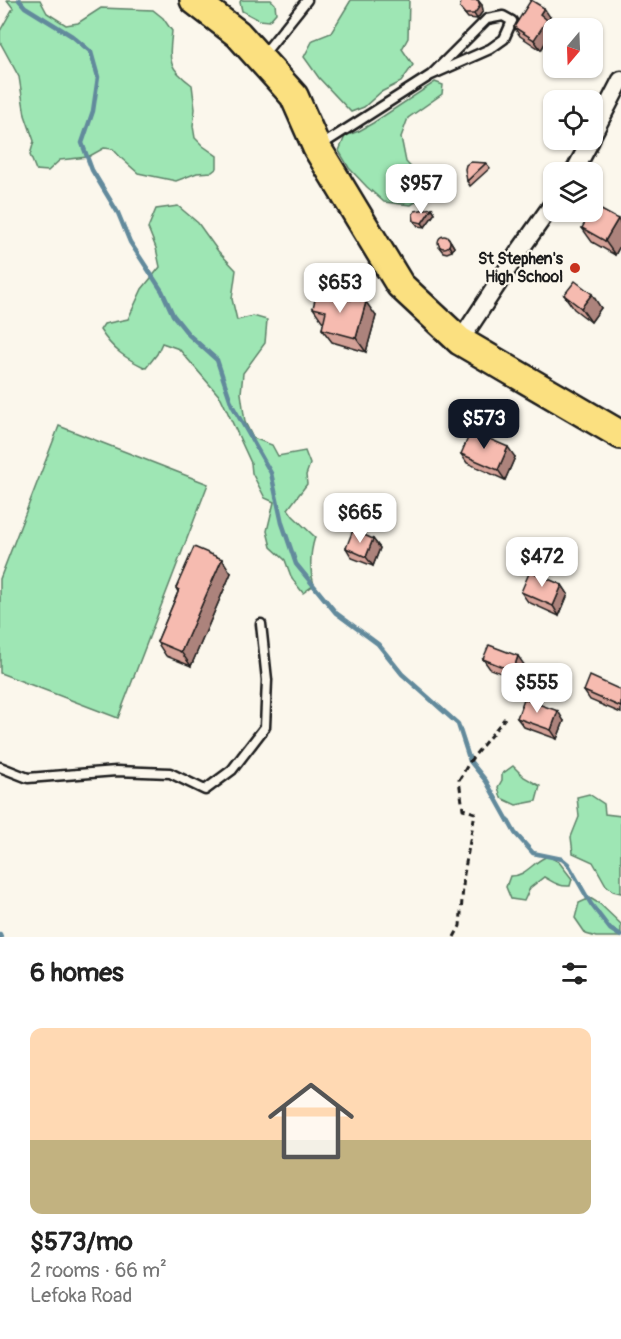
<!DOCTYPE html>
<html lang="en">
<head>
<meta charset="utf-8">
<style>
  body { margin:0; font-family:Pangolin,sans-serif; background:#f2f2f2; color:#222; height:100vh; display:flex; flex-direction:column; font-size:22px; white-space:nowrap }
  * { box-sizing:border-box; margin:0 }
  p { font-size:20px; color:#767676 }
  .icon { flex:none; width:33px; height:33px; fill:none; stroke:currentColor; stroke-width:2; stroke-linecap:round; stroke-linejoin:round }
  .map { position:relative; height:937px; overflow:hidden }
  .drawer { display:flex; flex-direction:column; background:#fff; flex:1 }
  .drawer>* { flex:none }
  .needle { width:39px; rotate:199deg }
  .buttons { position:absolute; left:543px; top:18px; display:grid; gap:12px }
  .buttons a { display:grid; place-items:center; width:60px; height:60px; border-radius:12px; background:#fff; box-shadow:0 2px 4px #0004; font-size:30px }
  .price { position:absolute; translate:-50% -51px; padding:0 14px; border-radius:12px; background:#fff; color:#222; font-size:20px; line-height:39px; filter:drop-shadow(0 2px 3px #0008) }
  .price::after { content:''; position:absolute; left:50%; top:36px; width:18px; height:14px; margin-left:-9px; background:inherit; clip-path:polygon(0 0,100% 0,50% 100%) }
  .price.current { background:#111827; color:#fff }
  ul { padding:0; list-style:none }
  li { display:grid; align-content:center; gap:12px; height:318px; padding:0 30px }
  li+li { border-top:2px solid #e0e0e0 }
  li span { display:grid; place-items:center; height:186px; border-radius:12px; color:#555 }
  li>.icon { margin-inline-start:auto }
  span .icon { width:108px; height:108px; fill:#fffc; stroke-width:1 }
  li b { font-size:26px }
  h2 { display:flex; justify-content:space-between; align-items:center; height:72px; padding:0 30px; font-size:26px }
  .map>svg:first-child { display:block }
</style>
</head>
<body>
<div class="map">
<svg width="621" height="937" viewBox="0 0 621 937">
  <rect width="100%" height="100%" fill="#fbf7ec"/>
  <filter id="ink" filterUnits="userSpaceOnUse"><feTurbulence type="fractalNoise" baseFrequency=".0167" numOctaves="2"/><feDisplacementMap in="SourceGraphic" scale="12" xChannelSelector="R" yChannelSelector="G"/><feConvolveMatrix kernelMatrix="1 2 1 2 8 2 1 2 1" color-interpolation-filters="sRGB"/></filter>
  <g filter="url(#ink)">
    <g fill="#9ee6b4" stroke="#5d8168" stroke-width="1.5">
      <path d="M7,0H40L47,13L66,25L78,23L101,8L153,10L163,18L172,31C169,61 167,67 192,85L195,109L193,126L195,138L203,146L217,156V168L212,172L197,173L176,181L138,173L121,158L113,149L104,148L88,157L60,160L48,171L36,170L30,155L34,141L25,115L19,77L0,42V31L13,8Z"/>
      <polygon points="241,0 271,0 275,4 276,13 269,21 259,20 242,11 240,2"/>
      <polygon points="351,0 409,0 408,38 402,49 413,65 401,82 381,92 364,107 351,112 319,78 304,57 313,40 331,33"/>
      <polygon points="435,82 443,85 442,94 408,118 401,137 406,162 424,181 425,196 411,205 384,202 367,187 349,168 339,151 345,136 359,131 373,123"/>
      <path d="M178,206L198,223L218,251L236,270L232,299L237,320L253,316L267,320L265,343L243,373L241,393L245,422L253,438L272,445L278,456L305,451L310,464L306,475L307,484L288,509L293,516L315,537C310,553 309,569 314,585L303,593L292,579L285,560L271,547L267,531L274,502L265,498L252,473L251,463L221,398L179,349L162,343L157,354L146,368C125,358 113,350 100,330L104,324L128,319L142,289L160,267L156,248L148,228L156,209Z"/>
      <polygon points="59,426 208,484 118,718 0,673 0,579"/>
      <polygon points="513,766 524,777 540,786 536,801 516,805 501,798 498,787 502,780 502,774"/>
      <polygon points="589,794 604,804 605,814 621,816 621,893 613,891 606,885 593,862 573,853 571,837 579,817 577,797"/>
      <path d="M548,856L559,862L572,879L570,886C559,887 553,882 544,877L530,888L524,901L511,899L506,887L510,876C526,877 533,861 548,856Z"/>
      <polygon points="590,898 600,904 621,924 621,937 596,937 586,934 575,918 579,903"/>
    </g>
    <g fill="none" stroke-linecap="round" stroke-linejoin="round">
      <g stroke="#628a9c" stroke-width="4.5">
        <polyline points="19,0 25,7 72,36 91,52 98,77 93,111 82,143 92,170 118,213 130,242 162,291 173,315 189,335 217,360 232,405 271,473 282,523 296,564 336,613 378,644 402,674 458,724 470,761 486,781 515,833 533,853 562,859 568,864 591,904 610,929 621,936"/>
        <polyline points="0,934 1,937"/>
      </g>
      <defs>
        <g id="service">
          <polyline points="263,55 307,0"/>
          <polyline points="320,146 431,75 490,49 504,39 512,21 503,16 487,19 431,75"/>
          <polyline points="0,767 28,778 116,771 170,773 205,790 232,770 265,727 267,680 261,624"/>
        </g>
        <g id="minor">
          <polyline points="592,136 621,80"/>
          <polyline points="574,172 591,140"/>
          <polyline points="460,341 520,250 554,202"/>
        </g>
        <polyline id="primary" points="194,0 238,34 294,96 317,148 400,285 460,341 621,435"/>
      </defs>
      <use href="#service" stroke="#1c1c1c" stroke-width="13"/>
      <use href="#minor" stroke="#1c1c1c" stroke-width="21"/>
      <use href="#primary" stroke="#1c1c1c" stroke-width="32"/>
      <polyline stroke="#1c1c1c" stroke-width="3" stroke-dasharray="6 4.5" stroke-linecap="butt" points="454,937 460,926 464,874 475,813 463,809 459,780 470,761 505,718"/>
      <use href="#service" stroke="#fbf7ec" stroke-width="8"/>
      <use href="#minor" stroke="#fbf7ec" stroke-width="16"/>
      <use href="#primary" stroke="#fbe080" stroke-width="27"/>
    </g>
    <g fill="#d4a197" stroke="#1c1c1c" stroke-width="1.5">
      <polygon points="482,5 483,11 477,19 468,18 460,8"/>
      <polygon points="550,17 548,21 554,28 554,30 541,50 520,36 514,27"/>
      <polygon points="486,163 490,168 470,186 467,181"/>
      <polygon points="432,208 435,213 425,227 418,226 414,221"/>
      <polygon points="618,219 621,224 621,244 615,255 592,242 582,228"/>
      <polygon points="451,242 454,247 452,251 447,253 443,252 439,247"/>
      <polygon points="564,295 601,308 591,322 574,309"/>
      <polygon points="313,308 376,316 366,352 332,342 322,329 324,322 322,321"/>
      <polygon points="461,454 515,457 505,480 467,463"/>
      <polygon points="373,539 380,548 373,566 352,558 346,548"/>
      <polygon points="231,573 191,666 166,656 157,642 178,592 176,588"/>
      <polygon points="562,585 568,594 559,616 528,602 521,592"/>
      <polygon points="483,659 525,666 519,680 490,669"/>
      <polygon points="621,690 621,713 590,700 584,691"/>
      <polygon points="517,718 564,721 557,739 524,727"/>
    </g>
    <g fill="#ac837b" stroke="#1c1c1c" stroke-width="1.5">
      <polygon points="478,0 482,5 483,11 477,19 474,14"/>
      <polygon points="544,8 550,17 548,21 554,28 541,50 534,40 540,14"/>
      <polygon points="432,208 435,213 425,227 422,223"/>
      <polygon points="618,219 621,224 621,244 615,255 605,241"/>
      <polygon points="448,237 454,247 452,251 449,246"/>
      <polygon points="592,294 601,308 591,322 581,308"/>
      <polygon points="366,302 376,316 366,352 356,338"/>
      <polygon points="508,447 515,457 505,480 498,470"/>
      <polygon points="373,539 380,548 373,566 366,557"/>
      <polygon points="222,559 231,573 191,666 181,652"/>
      <polygon points="562,585 568,594 559,616 553,606"/>
      <polygon points="518,656 525,666 519,680 513,671"/>
      <polygon points="558,711 564,721 557,739 551,730"/>
    </g>
    <g fill="#f6bbb0" stroke="#1c1c1c" stroke-width="1.5">
      <polygon points="461,0 478,0 480,6 474,14 465,14 460,8"/>
      <polygon points="531,0 544,8 540,14 547,20 534,40 514,27"/>
      <polygon points="470,162 486,163 467,181 465,169 466,165"/>
      <polygon points="594,206 618,219 605,241 582,228 591,212 592,212"/>
      <polygon points="432,208 422,223 414,221 413,214 415,211"/>
      <circle cx="444" cy="242" r="6"/>
      <polygon points="575,281 592,294 581,308 564,295"/>
      <polygon points="317,291 351,300 351,298 366,302 356,338 322,329 326,311 313,308"/>
      <polygon points="471,431 508,447 498,470 461,454"/>
      <polygon points="353,530 373,539 366,557 346,548"/>
      <polygon points="194,547 222,559 181,652 157,642 179,590 176,588"/>
      <polygon points="530,571 562,585 553,606 521,592"/>
      <polygon points="489,645 518,656 513,671 483,659"/>
      <polygon points="590,676 621,690 621,707 584,691"/>
      <polygon points="524,699 558,711 551,730 517,718"/>
    </g>
  </g>
  <circle fill="#c8321e" stroke="#fbf7ec" stroke-width="2" cx="575" cy="268" r="6"/>
  <g text-anchor="middle" dominant-baseline="central" stroke-width="4.5" stroke-linejoin="round" paint-order="stroke">
    <g font-size="16" font-weight="bold" fill="#1c1c1c" stroke="#fbf7ec" text-anchor="end">
      <text x="563" y="259">St Stephen's<tspan x="563" dy="18">High School</tspan></text>
    </g>
  </g>
</svg>
<div class="buttons">
<a><svg class="needle" viewBox="-14 -14 28 28"><path d="M0-13l5 13h-10z" fill="#e53935"/><path d="M0 13l5-13h-10z" fill="#767676"/></svg></a>
<a><svg class="icon" aria-label="locate" viewBox="0 0 24 24"><circle cx="12" cy="12" r="6"/><path d="M12 2v4M12 18v4M2 12h4M18 12h4"/></svg></a>
<a><svg class="icon" aria-label="layers" viewBox="0 0 24 24"><path d="M12 4l9 5-9 5-9-5zM3 14l9 5 9-5"/></svg></a>
</div>
<b class="price" style="left:421px;top:215px">$957</b>
<b class="price" style="left:340px;top:314px">$653</b>
<b class="price current" style="left:484px;top:450px">$573</b>
<b class="price" style="left:360px;top:544px">$665</b>
<b class="price" style="left:542px;top:588px">$472</b>
<b class="price" style="left:537px;top:714px">$555</b>
</div>
<section class="drawer">
<h2>6 homes<svg class="icon" aria-label="filters" viewBox="0 0 24 24"><path d="M4 7h16M4 17h16"/><circle cx="9" cy="7" r="2"/><circle cx="15" cy="17" r="2"/></svg></h2>
<ul>
<li><span style="background:linear-gradient(#ffd9b3 60%,#c2b280 0)"><svg class="icon" aria-label="home" viewBox="0 0 24 24"><path d="M3 11l9-7 9 7M6 9v11h12V9"/></svg></span><div><b>$573/mo</b><p>2 rooms · 66 m²</p><p>Lefoka Road</p></div></li>
</ul>
</section>
</body>
</html>
